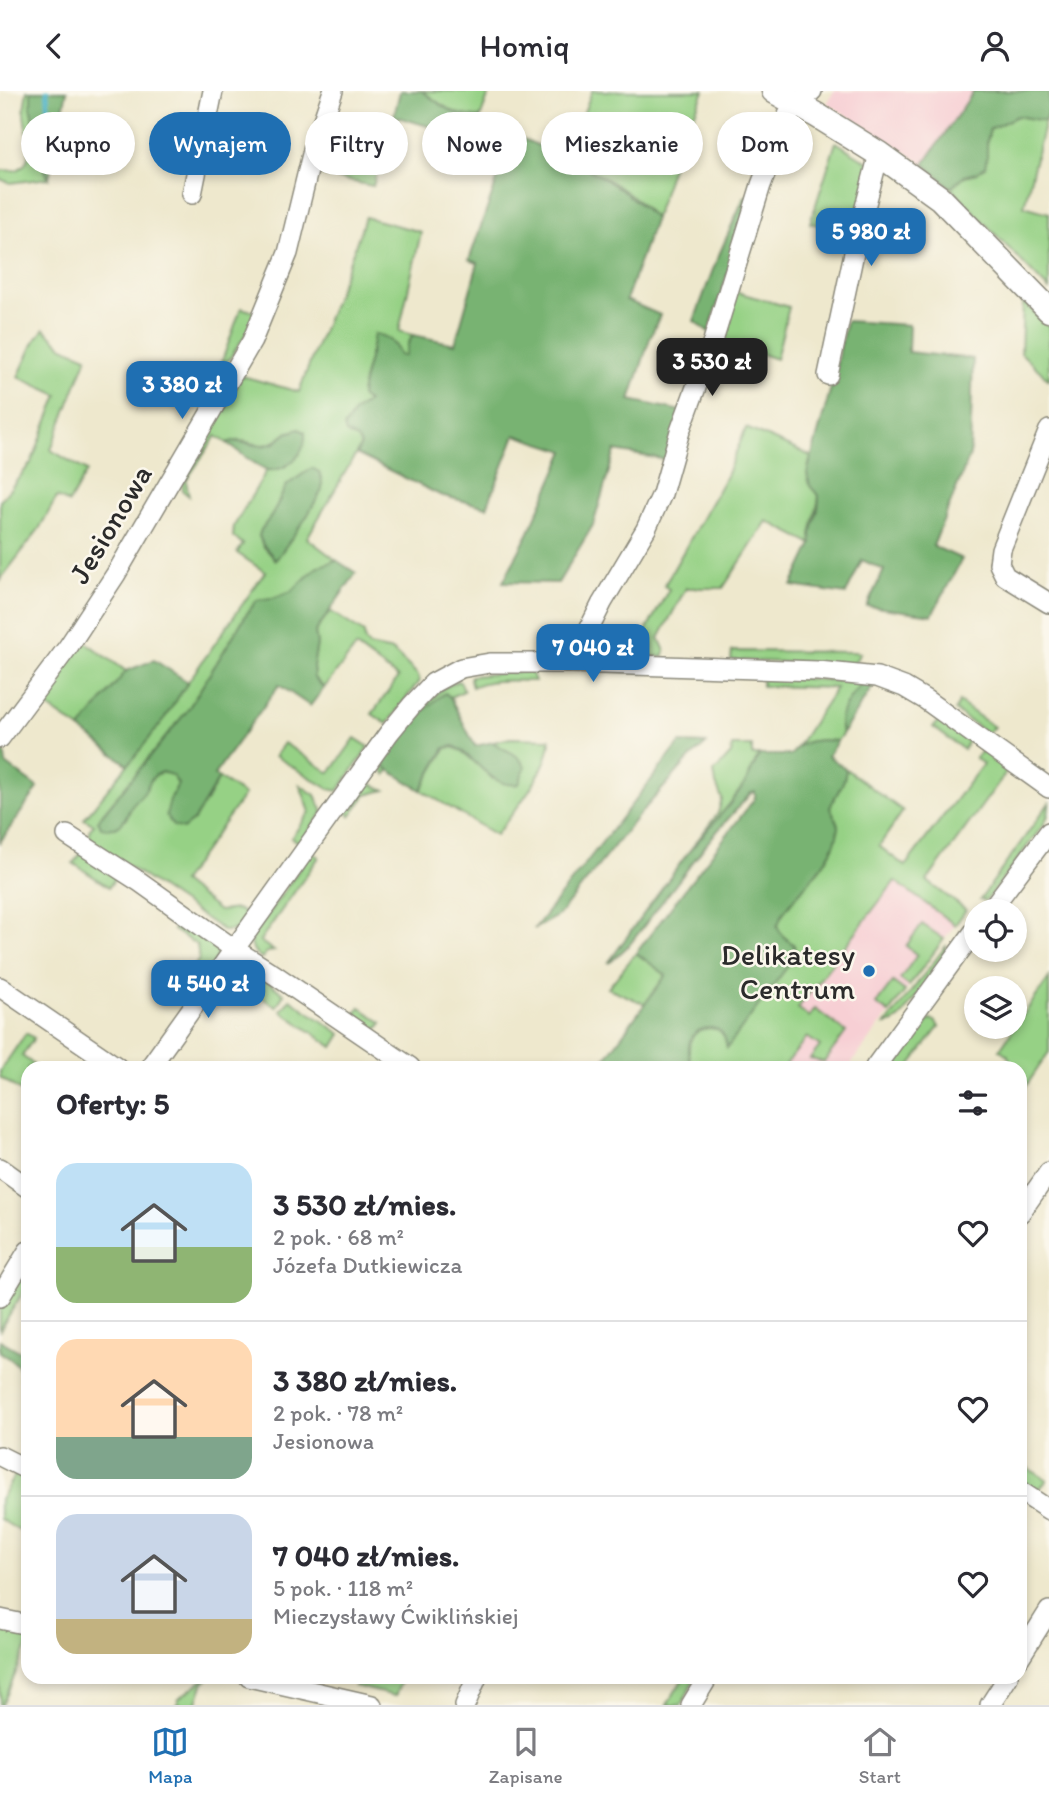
<!DOCTYPE html>
<html lang="pl">
<head>
<meta charset="utf-8">
<style>
  body { margin:0; font-family:Itim,sans-serif; background:#f2f2f3; color:#2b2b33; height:100vh; display:flex; flex-direction:column; font-size:26px; white-space:nowrap }
  * { box-sizing:border-box; margin:0 }
  p { font-size:23px; color:#7c7c81 }
  .icon { flex:none; width:38px; height:38px; fill:none; stroke:currentColor; stroke-width:2; stroke-linecap:round; stroke-linejoin:round }
  .map { position:relative; flex:1; overflow:hidden }
  .panel { position:absolute; left:21px; top:970px; width:1006px; height:623px; display:flex; flex-direction:column; background:#fff; border-radius:21px; box-shadow:0 4px 10px #0003 }
  .panel>* { flex:none }
  .top-card { position:absolute; left:21px; top:21px; width:1008px; height:63px; display:flex; gap:14px }
  .controls { position:absolute; left:964px; top:808px; display:grid; gap:14px }
  .controls a { display:grid; place-items:center; width:63px; height:63px; border-radius:50%; background:#fff; box-shadow:0 4px 10px #0003; font-size:35px }
  .price { position:absolute; translate:-50% -60px; padding:0 16px; border-radius:14px; background:#1f6fb2; color:#fff; font-size:23px; line-height:46px; filter:drop-shadow(0 2px 4px #0008) }
  .price::after { content:''; position:absolute; left:50%; top:42px; width:21px; height:16px; margin-left:-10px; background:inherit; clip-path:polygon(0 0,100% 0,50% 100%) }
  .price.active { background:#222; color:#fff }
  ul { padding:0; list-style:none }
  li { display:flex; align-items:center; gap:21px; height:175px; padding:0 35px }
  li+li { border-top:2px solid #e1e1e2 }
  li span { display:grid; place-items:center; flex:none; width:196px; height:140px; border-radius:21px; color:#555 }
  li>.icon { margin-inline-start:auto }
  span .icon { width:84px; height:84px; fill:#fffc; stroke-width:1 }
  li b { font-size:30px }
  h2 { display:flex; justify-content:space-between; align-items:center; height:84px; padding:0 35px; font-size:30px }
  .chip { padding:0 24px; border-radius:32px; background:#fff; box-shadow:0 4px 10px #0003; font-size:24px; line-height:63px }
  .chip.active { background:#1f6fb2; color:#fff }
  header { display:flex; justify-content:space-between; align-items:center; height:91px; padding:0 35px; background:#fff; font-size:32px; font-weight:600 }
  .tab-bar { display:flex; justify-content:space-around; align-items:center; height:98px; border-top:2px solid #e1e1e2; background:#fff; font-size:19px; color:#7c7c81 }
  .tab-bar a { display:grid; justify-items:center; gap:4px }
  .tab-bar .active { color:#1f6fb2 }
  .map>svg:first-child { display:block }
</style>
</head>
<body>
<header><svg class="icon" aria-label="back" viewBox="0 0 24 24"><path d="M15 5l-7 7 7 7"/></svg>Homiq<svg class="icon" aria-label="person" viewBox="0 0 24 24"><circle cx="12" cy="8" r="4"/><path d="M4 21q1-7 8-7t8 7"/></svg></header>
<div class="map">
<svg width="1049" height="1614" viewBox="0 0 1049 1614">
  <rect width="100%" height="100%" fill="#fbf7ec"/>
  <filter id="ink" filterUnits="userSpaceOnUse"><feTurbulence type="fractalNoise" baseFrequency=".0143" numOctaves="2"/><feDisplacementMap in="SourceGraphic" scale="14" xChannelSelector="R" yChannelSelector="G"/><feConvolveMatrix kernelMatrix="1 2 1 2 8 2 1 2 1" color-interpolation-filters="sRGB"/></filter>
  <filter id="wash" filterUnits="userSpaceOnUse"><feTurbulence type="fractalNoise" baseFrequency=".00686" numOctaves="4" result="noise"/><feDisplacementMap in="SourceGraphic" scale="28" xChannelSelector="R" yChannelSelector="G"/><feGaussianBlur stdDeviation="1.57" result="paint"/><feColorMatrix in="noise" values="0 0 0 0 0 0 0 0 0 0 0 0 0 0 0 0 0 1.4 0 .05"/><feComposite in="paint" operator="in"/></filter>
  <g filter="url(#wash)">
    <rect width="100%" height="100%" fill="#eee8cd"/>
    <g fill="#f7cfd4">
      <polygon points="834,0 974,0 924,73 827,12"/>
      <polygon points="905,775 966,819 849,976 754,976"/>
    </g>
    <g fill="#96d185" stroke="#607e58" stroke-width="2" fill-rule="evenodd">
      <path d="M27,0H31V17L38,67L49,87L10,92L0,88V79C4,79 13,80 17,79C39,70 24,39 24,22C24,15 26,7 27,0Z"/>
      <path d="M422,0H490L480,27C457,27 440,13 422,0Z"/>
      <polygon points="592,0 704,0 672,76 655,127 637,109 615,93 567,66"/>
      <polygon points="1017,25 1045,30 1024,115 1049,122 1049,199 951,97 964,85 976,82 987,66 987,50 990,38"/>
      <polygon points="321,44 383,59 373,95 312,82"/>
      <polygon points="836,51 871,73 854,142 810,132"/>
      <path d="M365,126L421,141L399,240L413,244L408,253L405,265L400,264L395,253L374,243C372,265 362,284 361,306L368,310L354,321L346,342L357,348L361,354L307,447L336,469L316,477L292,500L273,507L257,509L246,524L187,620L98,729L126,728L133,713L144,702L153,685L162,681L172,684L178,693L170,709L206,711L219,687L244,704L182,791L219,820L237,818L249,824C241,835 239,840 224,840L90,749L89,739L94,734L84,728L162,631L188,591L265,481L237,462L243,453L233,446L234,435L267,379H277L287,342C257,367 253,343 227,352L216,345L186,390L189,405L183,400L182,392L186,381L239,284L299,301C320,243 346,186 365,126ZM312,378L276,469L263,455L259,445L261,439L272,424L287,394Z"/>
      <polygon points="733,200 789,216 776,268 718,248"/>
      <polygon points="1023,210 1049,236 1049,289 1021,262"/>
      <polygon points="241,217 260,222 228,270 222,270"/>
      <polygon points="44,238 63,256 87,266 51,359 87,380 69,412 57,406 39,438 0,489 0,410 31,372 58,304 18,286 34,251"/>
      <path d="M746,337L811,365C806,384 805,390 819,405C817,421 810,436 812,453L767,430L723,497H686L659,547L665,560L663,566L652,565L651,561L652,554L641,549L669,498L664,495L726,385Z"/>
      <polygon points="330,520 364,542 365,550 369,555 393,560 418,584 419,590 387,633 372,623 398,587 356,556 324,597 314,587 313,575 317,553 315,541"/>
      <polygon points="84,550 126,580 80,638 39,610"/>
      <polygon points="732,560 854,561 860,562 853,574 731,569"/>
      <path d="M531,580L535,590C515,590 491,587 472,596L470,588L471,585Z"/>
      <path d="M762,584L862,592L840,631L842,643L837,650C822,649 810,649 797,656L836,597L762,595Z"/>
      <path d="M458,590L461,592L464,600L450,606L445,602L390,657L384,668L383,674L389,679L386,684C381,678 379,676 380,668L416,623L443,597Z"/>
      <polygon points="959,611 994,636 987,642 955,620"/>
      <polygon points="940,628 969,646 964,659 933,636"/>
      <polygon points="355,647 369,656 338,700 329,698 275,665 284,652 330,682"/>
      <path d="M510,647L550,648C550,679 514,720 496,744L421,699L446,657C463,653 480,677 493,688L508,660L500,657L493,651Z"/>
      <polygon points="732,655 752,655 752,664 759,664 746,691 729,714 687,763 718,722 722,708 716,693 714,681 731,663"/>
      <path d="M984,658L1008,679L927,790L966,819L955,834L895,790L798,917L809,926L815,918L846,941L824,971L810,968L820,955L807,946L784,976H690C691,967 686,958 691,948C696,937 717,932 724,945C726,948 726,952 727,956L794,854L783,845L777,836C779,831 781,825 784,821C800,796 837,769 838,737C838,730 834,723 830,717C836,700 844,697 846,678L903,720L879,755L905,775L983,673L975,667Z"/>
      <polygon points="369,692 385,699 366,704 350,725 344,716 362,694"/>
      <polygon points="300,694 315,704 323,721 300,752 291,747 310,721"/>
      <polygon points="1049,712 1048,724 1044,733 986,810 980,809"/>
      <polygon points="82,761 117,784 109,796 73,772"/>
      <path d="M311,761L319,766L260,850L274,860L267,861L262,867C254,862 251,858 251,848Z"/>
      <path d="M182,828L218,856C218,875 200,893 189,908L177,902L199,868L197,854L173,839Z"/>
      <polygon points="922,833 944,848 909,895 900,888 917,864 906,855"/>
      <polygon points="946,855 947,860 944,867 900,927 894,931 886,933"/>
      <polygon points="636,862 666,884 645,913 608,897"/>
      <path d="M230,878L234,883C256,877 267,891 284,903L276,916L239,890L227,893L213,913L205,908Z"/>
      <path d="M1049,887V961L1020,1004V976H1012C1010,968 1008,961 999,959Z"/>
      <polygon points="893,891 905,900 889,922 876,913"/>
      <polygon points="290,908 341,943 333,956 281,920"/>
      <polygon points="360,916 382,932 373,943 352,928"/>
      <polygon points="929,929 935,930 939,936 909,976 895,976"/>
      <polygon points="26,942 34,947 22,965 33,973 32,976 28,976 28,1005 0,986 0,980"/>
      <polygon points="21,1183 28,1186 28,1193 0,1239 0,1217"/>
      <polygon points="1023,1374 1047,1389 1037,1401 1020,1390 1020,1379"/>
      <polygon points="17,1381 28,1384 28,1445 0,1428 0,1408"/>
      <polygon points="0,1535 28,1543 28,1554 2,1614 0,1614"/>
      <polygon points="359,1586 403,1586 395,1605 355,1595"/>
      <polygon points="684,1586 696,1586 681,1614 667,1614"/>
      <polygon points="205,1587 207,1588 206,1591 204,1591 196,1614 177,1614 179,1607"/>
    </g>
    <g fill="#78b372" stroke="#526f4e" stroke-width="2">
      <polygon points="31,0 67,0 49,87 38,67 31,17"/>
      <polygon points="400,0 422,0 442,15 458,23 480,27 472,48 394,25"/>
      <polygon points="974,0 1049,0 1049,17 1045,30 1017,25 990,38 987,50 987,66 985,76 976,82 964,85 951,97 924,73"/>
      <path d="M513,44C568,66 612,85 655,127L626,209L660,224L650,247L630,309L681,320L668,369L615,360L593,434L558,492L503,491L529,441L565,360L515,344L487,416L440,404L356,363L361,354L357,348L346,342L344,336L354,321L368,310L361,306C362,284 372,265 374,243C388,244 395,252 400,264L405,265L408,253L413,244L455,253L478,172L469,169Z"/>
      <polygon points="752,104 709,241 694,230 715,173 744,106"/>
      <polygon points="846,230 909,234 908,261 973,268 970,364 933,455 962,468 932,524 867,515 884,479 862,469 846,503 792,495 812,453 811,443 818,418 819,405 810,395 807,382 832,293"/>
      <path d="M299,338L305,341C306,357 299,368 284,376C279,378 273,380 268,379C260,378 235,358 227,352L233,350L262,355L275,352L287,342Z"/>
      <polygon points="312,377 319,381 322,389 322,399 306,427 276,469 263,454 259,445 261,439 272,424 287,394"/>
      <path d="M336,469L356,482L315,541L317,553L313,575L314,587L324,597L310,615L279,594L214,684L219,687L194,729L183,738L173,735L166,724L170,709L178,693L172,684L162,681C149,686 151,691 144,701C141,706 136,709 133,713C123,727 125,742 101,736L98,729L187,620L246,524L257,509L273,507L292,500L316,477Z"/>
      <polygon points="154,569 188,591 162,631 128,674 80,638 126,580"/>
      <path d="M862,592L874,593L842,643C842,641 840,632 840,630C841,617 854,601 862,592Z"/>
      <path d="M445,602L450,606L475,655L493,651C506,662 514,658 525,675L519,693C491,698 476,666 454,655L445,657L421,699L389,679L383,674C386,656 430,612 445,602Z"/>
      <path d="M821,649L837,650L828,665L846,678C844,697 836,700 830,717C834,723 838,730 838,737C837,768 800,796 784,821C781,825 779,831 777,836L783,845L794,854L796,864L727,957C726,951 725,945 721,941C712,933 695,938 691,948C686,957 691,967 690,976H599L666,884L636,862L755,707V701L751,702L712,746L630,853L612,870L608,872L687,763L729,714L746,691L759,664H791C800,651 806,651 821,649Z"/>
      <polygon points="680,652 706,653 689,668 639,724 559,824 534,838"/>
      <polygon points="4,657 6,673 38,697 0,751 0,660"/>
      <path d="M0,1249L28,1265V1292L20,1288C23,1274 11,1268 0,1261Z"/>
    </g>
    <g fill="none" stroke-linecap="round" stroke-linejoin="round">
      <polyline stroke="#47b0c6" stroke-width="4.5" points="47,0 51,51"/>
    </g>
  </g>
  <g filter="url(#ink)">
    <g fill="none" stroke-linecap="round" stroke-linejoin="round">
      <defs>
        <g id="minor">
          <polyline points="192,103 213,0"/>
          <polyline points="828,284 858,143 879,63"/>
          <polyline points="1049,339 1001,458 999,473 1005,485 1049,512"/>
          <polyline points="572,572 602,512 646,438 662,403 680,340 713,250 761,94 790,19 796,12 812,0"/>
          <polyline points="0,647 68,556 116,483 252,250 288,162 314,55 333,0"/>
          <polyline points="67,744 140,791 234,858 275,884 410,976"/>
          <polyline points="989,821 1049,741"/>
          <polyline points="0,896 117,976"/>
          <polyline points="150,976 389,642 412,614 433,592 461,577 490,572 572,572 818,580 877,586 904,596 926,609 1049,697"/>
          <polyline points="875,976 976,838"/>
          <polyline points="0,1077 28,1097"/>
          <polyline points="1020,1122 1049,1081"/>
          <polyline points="0,1206 28,1160"/>
          <polyline points="0,1365 28,1379"/>
          <polyline points="1020,1400 1049,1419"/>
          <polyline points="0,1528 28,1534"/>
          <polyline points="1020,1566 1049,1520"/>
          <polyline points="249,1586 372,1614"/>
          <polyline points="465,1614 477,1586"/>
          <polyline points="691,1614 708,1586"/>
          <polyline points="990,1614 1008,1586"/>
        </g>
        <polyline id="tertiary" points="774,0 818,25 879,63 940,107 1049,219"/>
      </defs>
      <use href="#minor" stroke="#8c8a7c" stroke-width="22"/>
      <use href="#tertiary" stroke="#8c8a7c" stroke-width="27"/>
      <use href="#minor" stroke="#fff" stroke-width="19"/>
      <use href="#tertiary" stroke="#fff" stroke-width="24"/>
    </g>
  </g>
  <circle fill="#1f6fb2" stroke="#fbf7ec" stroke-width="2.5" cx="869" cy="880" r="7"/>
  <g text-anchor="middle" dominant-baseline="central" stroke-width="5" stroke-linejoin="round" paint-order="stroke">
    <g font-size="30" fill="#2b2b2b" stroke="#fbf7ec">
      <text transform="translate(110 433) rotate(-59)">Jesionowa</text>
    </g>
    <g font-size="30" fill="#2b2b2b" stroke="#fbf7ec" text-anchor="end">
      <text x="855" y="863">Delikatesy<tspan x="855" dy="34">Centrum</tspan></text>
    </g>
  </g>
</svg>
<div class="controls">
<a><svg class="icon" aria-label="locate" viewBox="0 0 24 24"><circle cx="12" cy="12" r="6"/><path d="M12 2v4M12 18v4M2 12h4M18 12h4"/></svg></a>
<a><svg class="icon" aria-label="layers" viewBox="0 0 24 24"><path d="M12 4l9 5-9 5-9-5zM3 14l9 5 9-5"/></svg></a>
</div>
<b class="price" style="left:871px;top:177px">5 980 zł</b>
<b class="price active" style="left:712px;top:307px">3 530 zł</b>
<b class="price" style="left:182px;top:330px">3 380 zł</b>
<b class="price" style="left:593px;top:593px">7 040 zł</b>
<b class="price" style="left:208px;top:929px">4 540 zł</b>
<div class="top-card">
<a class="chip">Kupno</a>
<a class="chip active">Wynajem</a>
<a class="chip">Filtry</a>
<a class="chip">Nowe</a>
<a class="chip">Mieszkanie</a>
<a class="chip">Dom</a>
</div>
<section class="panel">
<h2>Oferty: 5<svg class="icon" aria-label="filters" viewBox="0 0 24 24"><path d="M4 7h16M4 17h16"/><circle cx="9" cy="7" r="2"/><circle cx="15" cy="17" r="2"/></svg></h2>
<ul>
<li><span style="background:linear-gradient(#bfe0f5 60%,#8fb573 0)"><svg class="icon" aria-label="home" viewBox="0 0 24 24"><path d="M3 11l9-7 9 7M6 9v11h12V9"/></svg></span><div><b>3 530 zł/mies.</b><p>2 pok. · 68 m²</p><p>Józefa Dutkiewicza</p></div><svg class="icon" aria-label="heart" viewBox="0 0 24 24"><path d="M12 20l-8-8c-3-5 5-10 8-4 3-6 11-1 8 4z"/></svg></li>
<li><span style="background:linear-gradient(#ffd9b3 70%,#7fa58c 0)"><svg class="icon" aria-label="home" viewBox="0 0 24 24"><path d="M3 11l9-7 9 7M6 9v11h12V9"/></svg></span><div><b>3 380 zł/mies.</b><p>2 pok. · 78 m²</p><p>Jesionowa</p></div><svg class="icon" aria-label="heart" viewBox="0 0 24 24"><path d="M12 20l-8-8c-3-5 5-10 8-4 3-6 11-1 8 4z"/></svg></li>
<li><span style="background:linear-gradient(#c9d6e8 75%,#c2b280 0)"><svg class="icon" aria-label="home" viewBox="0 0 24 24"><path d="M3 11l9-7 9 7M6 9v11h12V9"/></svg></span><div><b>7 040 zł/mies.</b><p>5 pok. · 118 m²</p><p>Mieczysławy Ćwiklińskiej</p></div><svg class="icon" aria-label="heart" viewBox="0 0 24 24"><path d="M12 20l-8-8c-3-5 5-10 8-4 3-6 11-1 8 4z"/></svg></li>
</ul>
</section>
</div>
<nav class="tab-bar">
<a class="active"><svg class="icon" aria-label="map" viewBox="0 0 24 24"><path d="M3 6l6-2 6 2 6-2v14l-6 2-6-2-6 2zM9 4v14M15 6v14"/></svg>Mapa</a>
<a><svg class="icon" aria-label="saved" viewBox="0 0 24 24"><path d="M7 4h10v16l-5-4-5 4z"/></svg>Zapisane</a>
<a><svg class="icon" aria-label="home" viewBox="0 0 24 24"><path d="M3 11l9-7 9 7M6 9v11h12V9"/></svg>Start</a>
</nav>
</body>
</html>
